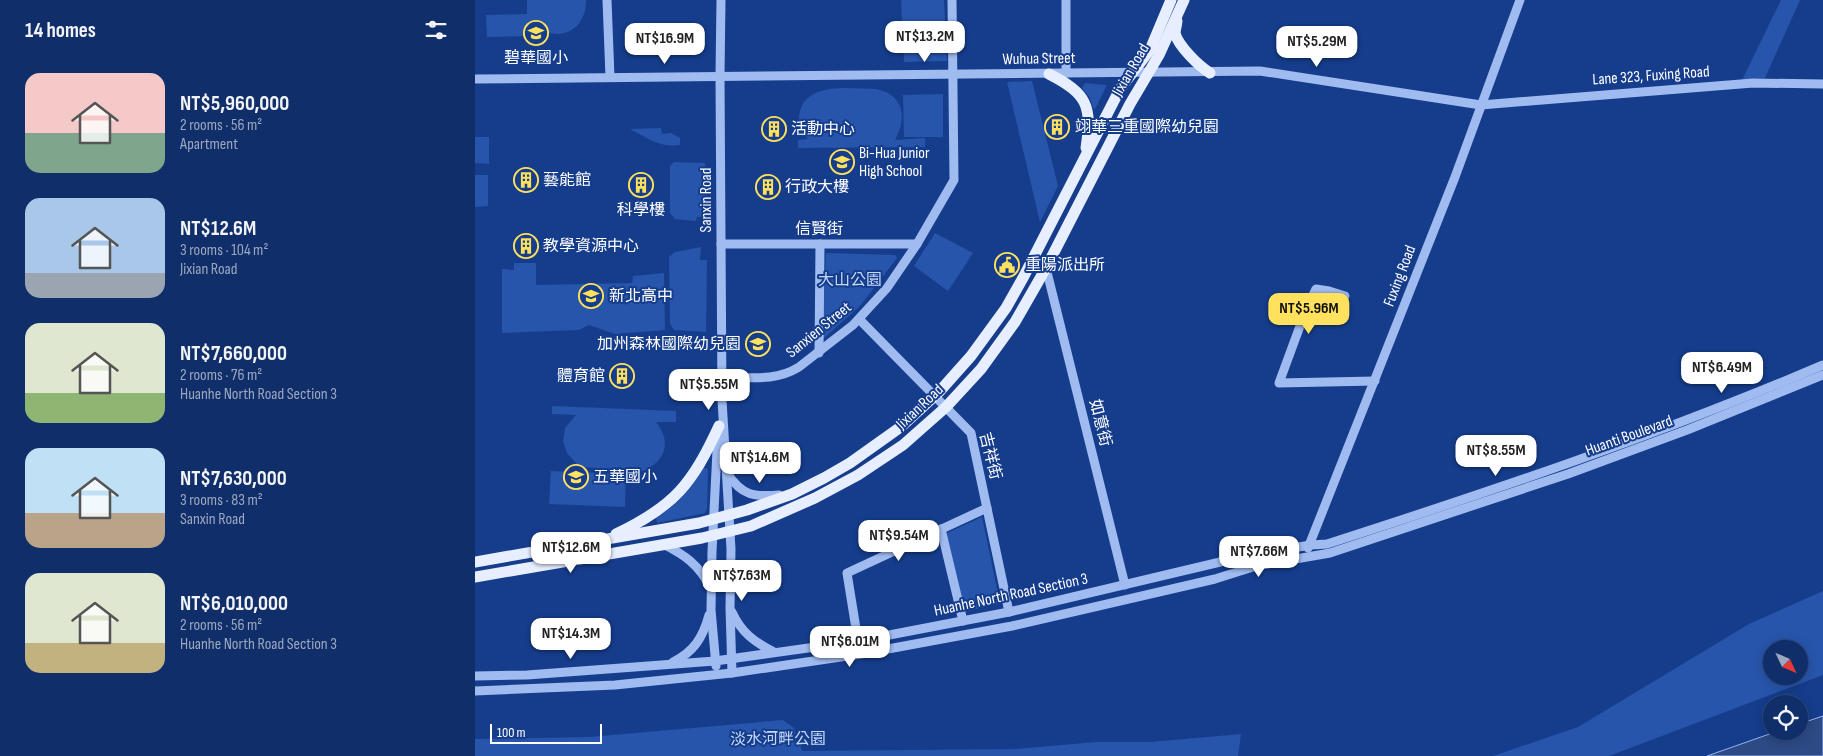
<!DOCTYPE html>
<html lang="en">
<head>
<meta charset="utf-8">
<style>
  body { margin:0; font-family:"Sofia Sans Condensed","Noto Sans TC",sans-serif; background:#1e3a71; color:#f1f3f6; height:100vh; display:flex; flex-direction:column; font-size:19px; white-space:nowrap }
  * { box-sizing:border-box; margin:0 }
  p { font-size:16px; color:#9ca8c0 }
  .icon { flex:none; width:28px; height:28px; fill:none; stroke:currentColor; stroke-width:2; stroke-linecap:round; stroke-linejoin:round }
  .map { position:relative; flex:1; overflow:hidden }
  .drawer { display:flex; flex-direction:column; background:#102e69; width:475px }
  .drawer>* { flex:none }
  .needle { width:32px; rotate:134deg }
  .controls { position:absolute; left:1288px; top:640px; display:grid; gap:10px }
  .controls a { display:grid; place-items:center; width:45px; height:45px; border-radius:50%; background:#102e69; box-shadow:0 2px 12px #0003,0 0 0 1px #304a7d; font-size:25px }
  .scale { position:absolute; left:15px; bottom:12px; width:112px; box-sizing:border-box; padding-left:5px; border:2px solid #fff; border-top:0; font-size:14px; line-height:18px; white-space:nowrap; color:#fff; -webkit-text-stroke:4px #153d8c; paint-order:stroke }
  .price { position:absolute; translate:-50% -42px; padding:0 11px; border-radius:10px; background:#fff; color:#222; font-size:16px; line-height:32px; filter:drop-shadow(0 1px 2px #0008) }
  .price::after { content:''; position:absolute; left:50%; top:30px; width:15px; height:11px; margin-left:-8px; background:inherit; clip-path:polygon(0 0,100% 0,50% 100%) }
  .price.on { background:#ffe15d; color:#111 }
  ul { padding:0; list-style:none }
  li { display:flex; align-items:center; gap:15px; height:125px; padding:0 25px }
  li span { display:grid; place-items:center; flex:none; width:140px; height:100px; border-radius:15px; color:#555 }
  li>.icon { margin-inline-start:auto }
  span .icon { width:60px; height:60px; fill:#fffc; stroke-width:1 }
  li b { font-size:21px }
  h2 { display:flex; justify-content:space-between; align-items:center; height:60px; padding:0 25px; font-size:21px }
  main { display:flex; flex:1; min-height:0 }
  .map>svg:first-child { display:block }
</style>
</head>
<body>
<main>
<section class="drawer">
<h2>14 homes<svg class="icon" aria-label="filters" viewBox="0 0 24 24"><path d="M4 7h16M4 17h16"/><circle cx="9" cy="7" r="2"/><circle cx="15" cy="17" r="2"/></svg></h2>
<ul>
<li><span style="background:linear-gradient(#f6c9c9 60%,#7fa58c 0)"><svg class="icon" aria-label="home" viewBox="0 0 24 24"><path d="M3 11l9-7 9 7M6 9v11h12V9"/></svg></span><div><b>NT$5,960,000</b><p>2 rooms · 56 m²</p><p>Apartment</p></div></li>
<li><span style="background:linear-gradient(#a9c7e8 75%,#9aa5b1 0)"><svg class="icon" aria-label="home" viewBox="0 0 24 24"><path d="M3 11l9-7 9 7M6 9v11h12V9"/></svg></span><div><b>NT$12.6M</b><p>3 rooms · 104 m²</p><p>Jixian Road</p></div></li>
<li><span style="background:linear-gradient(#dfe7d0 70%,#8fb573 0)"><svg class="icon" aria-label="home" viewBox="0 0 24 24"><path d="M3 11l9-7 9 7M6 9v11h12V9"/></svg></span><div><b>NT$7,660,000</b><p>2 rooms · 76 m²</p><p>Huanhe North Road Section 3</p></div></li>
<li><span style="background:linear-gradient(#bfe0f5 65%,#b9a48a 0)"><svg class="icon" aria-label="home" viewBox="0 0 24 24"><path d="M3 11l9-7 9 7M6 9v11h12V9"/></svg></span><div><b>NT$7,630,000</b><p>3 rooms · 83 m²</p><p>Sanxin Road</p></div></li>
<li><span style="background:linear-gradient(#dfe7d0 70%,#c2b280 0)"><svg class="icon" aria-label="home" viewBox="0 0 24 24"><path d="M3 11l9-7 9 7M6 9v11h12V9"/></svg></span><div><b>NT$6,010,000</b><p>2 rooms · 56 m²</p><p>Huanhe North Road Section 3</p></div></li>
</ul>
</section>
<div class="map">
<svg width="1348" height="756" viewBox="0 0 1348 756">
  <rect width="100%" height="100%" fill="#153d8c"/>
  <g fill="#2755ab" fill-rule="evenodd">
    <path d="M52,0H111C112,29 84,45 61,25V33H52V36L12,37L11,15L52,14Z"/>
    <polygon points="426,0 469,0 472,61 429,62"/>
    <polygon points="1306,0 1325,0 1290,78 1267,80"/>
    <polygon points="557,81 583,186 565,222 532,82"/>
    <polygon points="610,83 632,85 620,109 618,108 615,98 607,88"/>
    <path d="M401,89C428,94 433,117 420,140L450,138V147L323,148V140L333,139C326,131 322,122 325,111C334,81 377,89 401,89Z"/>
    <polygon points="468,94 468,137 429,137 428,95"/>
    <path d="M186,128L187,134L196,133L205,138V145C184,148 173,138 155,129Z"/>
    <polygon points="0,137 14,137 14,164 0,163"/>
    <polygon points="199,162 230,163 230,217 222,217 221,221 200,219 195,213 195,166"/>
    <polygon points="0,175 13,175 13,206 0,207"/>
    <polygon points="460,233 498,253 473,291 439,266"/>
    <polygon points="226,247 225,260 232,260 231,332 199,330 195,324 194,257 200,252"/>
    <polygon points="351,253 420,255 422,258 385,306 347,340"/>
    <polygon points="39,263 61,263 61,285 157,283 158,276 189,273 190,330 140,334 114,325 104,330 27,333 27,269 39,270"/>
    <path d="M77,406L201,411V422H181C197,442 191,461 168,471L108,467L102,464L92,453L88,441L90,428L101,415L77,414Z"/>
    <path d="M227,468H232L233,471L232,508L230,513L182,523L181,518C201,506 216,489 227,468Z"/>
    <polygon points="76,471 151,474 150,507 74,504"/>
    <polygon points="507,517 525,603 489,612 470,534"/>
    <path d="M1348,591V675L1134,756H1018L1103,727L1274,624ZM1296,649H1324V676H1296Z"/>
    <polygon points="308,720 319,728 327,751 541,749 621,742 676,742 766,734 763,756 0,756 0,739 115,737"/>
  </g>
  <polygon fill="#2d4a85" stroke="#91b4f2" points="1348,716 1348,756 1232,756 1303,731 1324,731 1324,724"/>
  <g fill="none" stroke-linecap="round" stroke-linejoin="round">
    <g stroke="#9fbbf0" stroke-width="9">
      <polyline points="132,0 135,77"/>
      <polyline points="246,0 245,76 247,400 256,549 255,608 257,673"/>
      <polyline points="591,73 591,0"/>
      <polyline points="0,79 785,71 1006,105 1278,83 1348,84"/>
      <polyline points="246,244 442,244"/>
      <polyline points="571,268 650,585"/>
      <polyline points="870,296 854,291 841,289 832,307 804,383 900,381"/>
      <polyline points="384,319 496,433 534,612"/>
      <polyline points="344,353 345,244"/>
      <path d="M247,377C275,377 300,382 324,367L378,325L412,288L442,244L479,180L477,0"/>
      <path d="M252,473C267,496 279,497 304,495"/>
      <polyline points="466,529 488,621"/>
      <path d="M188,544C210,555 224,565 235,587"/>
      <polyline points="833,548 980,177 1045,0"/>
      <path d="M257,612C266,632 279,642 299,652"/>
      <polyline points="383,641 372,573 512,508"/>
      <path d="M198,662C219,652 228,637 234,615"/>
      <polyline points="241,666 236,610 237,552 243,430"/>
      <path d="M0,676L52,675L240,661L383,641L534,612L779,554L836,545L852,544C1020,490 1186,434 1348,365"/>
      <polyline points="0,691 140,685 257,673 386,654 537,626 740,579 781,566 855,553 1093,474 1212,430 1348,375"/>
    </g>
    <g stroke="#e7eeff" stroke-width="11">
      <path d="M702,21C702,24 700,30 700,33C703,46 724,66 735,73"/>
      <path d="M574,74C613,94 617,106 611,148"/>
      <path d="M141,534C200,506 217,484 244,426"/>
      <polyline points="0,562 224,523 272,510 317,494 349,478 375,463 427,426 464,392 496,356 531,308 549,276 645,89 675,50 696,0"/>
      <polyline points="0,577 227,538 276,526 340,498 383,475 428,445 471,407 506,369 540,322 571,268 655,104 684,55 709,0"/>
    </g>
  </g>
  <defs>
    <symbol id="school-ring" viewBox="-11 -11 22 22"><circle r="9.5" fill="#153d8c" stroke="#ffe15d" stroke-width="1.5"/><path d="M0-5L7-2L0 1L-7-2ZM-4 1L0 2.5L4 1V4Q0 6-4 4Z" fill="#ffe15d"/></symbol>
    <symbol id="building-ring" viewBox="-11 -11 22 22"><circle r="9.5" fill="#153d8c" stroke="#ffe15d" stroke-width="1.5"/><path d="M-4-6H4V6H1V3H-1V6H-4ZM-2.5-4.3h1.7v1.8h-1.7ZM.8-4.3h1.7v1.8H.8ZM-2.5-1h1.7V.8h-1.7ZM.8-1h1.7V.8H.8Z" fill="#ffe15d"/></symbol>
    <symbol id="civic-ring" viewBox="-11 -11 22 22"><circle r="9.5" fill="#153d8c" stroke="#ffe15d" stroke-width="1.5"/><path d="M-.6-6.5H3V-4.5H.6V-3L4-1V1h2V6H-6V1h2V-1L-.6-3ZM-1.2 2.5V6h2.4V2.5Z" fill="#ffe15d"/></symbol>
  </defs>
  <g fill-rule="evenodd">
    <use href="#school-ring" x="47" y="19" width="28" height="28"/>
    <use href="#building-ring" x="568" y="113" width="28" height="28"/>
    <use href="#building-ring" x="285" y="115" width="28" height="28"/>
    <use href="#school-ring" x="353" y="148" width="28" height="28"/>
    <use href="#building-ring" x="37" y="166" width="28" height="28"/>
    <use href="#building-ring" x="152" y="171" width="28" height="28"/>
    <use href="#building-ring" x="279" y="173" width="28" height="28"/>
    <use href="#building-ring" x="37" y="232" width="28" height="28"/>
    <use href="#civic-ring" x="518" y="251" width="28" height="28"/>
    <use href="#school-ring" x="102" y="282" width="28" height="28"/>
    <use href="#school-ring" x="269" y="330" width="28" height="28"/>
    <use href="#building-ring" x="133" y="362" width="28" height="28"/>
    <use href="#school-ring" x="87" y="463" width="28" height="28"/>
  </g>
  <g text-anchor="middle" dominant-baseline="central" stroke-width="4" stroke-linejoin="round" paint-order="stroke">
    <g font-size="16" fill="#fff" stroke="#153d8c" text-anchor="start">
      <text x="61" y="58" text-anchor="middle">碧華國小</text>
      <text x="600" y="127">翊華三重國際幼兒園</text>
      <text x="316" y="129">活動中心</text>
      <text x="384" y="153">Bi-Hua Junior<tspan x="384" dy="18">High School</tspan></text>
      <text x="68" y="180">藝能館</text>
      <text x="310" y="187">行政大樓</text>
      <text x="166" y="210" text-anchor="middle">科學樓</text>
      <text x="68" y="246">教學資源中心</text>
      <text x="550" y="265">重陽派出所</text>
      <text x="134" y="296">新北高中</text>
      <text x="266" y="344" text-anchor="end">加州森林國際幼兒園</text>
      <text x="130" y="376" text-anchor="end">體育館</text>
      <text x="118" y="477">五華國小</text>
    </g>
    <g font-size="16" fill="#fff" stroke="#153d8c">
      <text transform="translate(564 59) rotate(-1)">Wuhua Street</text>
      <text transform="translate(656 70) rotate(-60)">Jixian Road</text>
      <text transform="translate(1176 76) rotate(-4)">Lane 323, Fuxing Road</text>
      <text transform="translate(231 200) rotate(-90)">Sanxin Road</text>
      <text x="344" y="229">信賢街</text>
      <text transform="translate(925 276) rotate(-69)">Fuxing Road</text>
      <text transform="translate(344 330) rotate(-39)">Sanxien Street</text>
      <text transform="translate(445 407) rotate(-43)">Jixian Road</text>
      <text transform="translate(625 423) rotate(76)">如意街</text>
      <text transform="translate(1154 436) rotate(-20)">Huanti Boulevard</text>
      <text transform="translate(515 456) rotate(76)">吉祥街</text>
      <text transform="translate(536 595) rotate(-12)">Huanhe North Road Section 3</text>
    </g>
    <g font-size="16" fill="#c5d8fb" stroke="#153d8c">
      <text x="375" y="280">大山公園</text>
      <text x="303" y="739">淡水河畔公園</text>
    </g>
  </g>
</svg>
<div class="controls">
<a><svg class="needle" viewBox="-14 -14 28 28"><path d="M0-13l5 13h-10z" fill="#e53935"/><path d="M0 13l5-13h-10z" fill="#9ca8c0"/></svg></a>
<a><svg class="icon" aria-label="locate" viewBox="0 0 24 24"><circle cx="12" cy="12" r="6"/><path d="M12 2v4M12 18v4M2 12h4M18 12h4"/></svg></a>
</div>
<div class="scale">100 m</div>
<b class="price" style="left:450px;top:63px">NT$13.2M</b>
<b class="price" style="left:190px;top:65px">NT$16.9M</b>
<b class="price" style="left:842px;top:68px">NT$5.29M</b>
<b class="price on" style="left:834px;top:335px">NT$5.96M</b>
<b class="price" style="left:1247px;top:394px">NT$6.49M</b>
<b class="price" style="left:234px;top:411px">NT$5.55M</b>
<b class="price" style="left:1021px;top:477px">NT$8.55M</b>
<b class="price" style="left:285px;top:484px">NT$14.6M</b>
<b class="price" style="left:424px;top:562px">NT$9.54M</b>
<b class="price" style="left:96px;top:574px">NT$12.6M</b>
<b class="price" style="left:784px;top:578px">NT$7.66M</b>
<b class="price" style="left:267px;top:602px">NT$7.63M</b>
<b class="price" style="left:96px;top:660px">NT$14.3M</b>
<b class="price" style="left:375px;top:668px">NT$6.01M</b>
</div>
</main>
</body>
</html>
